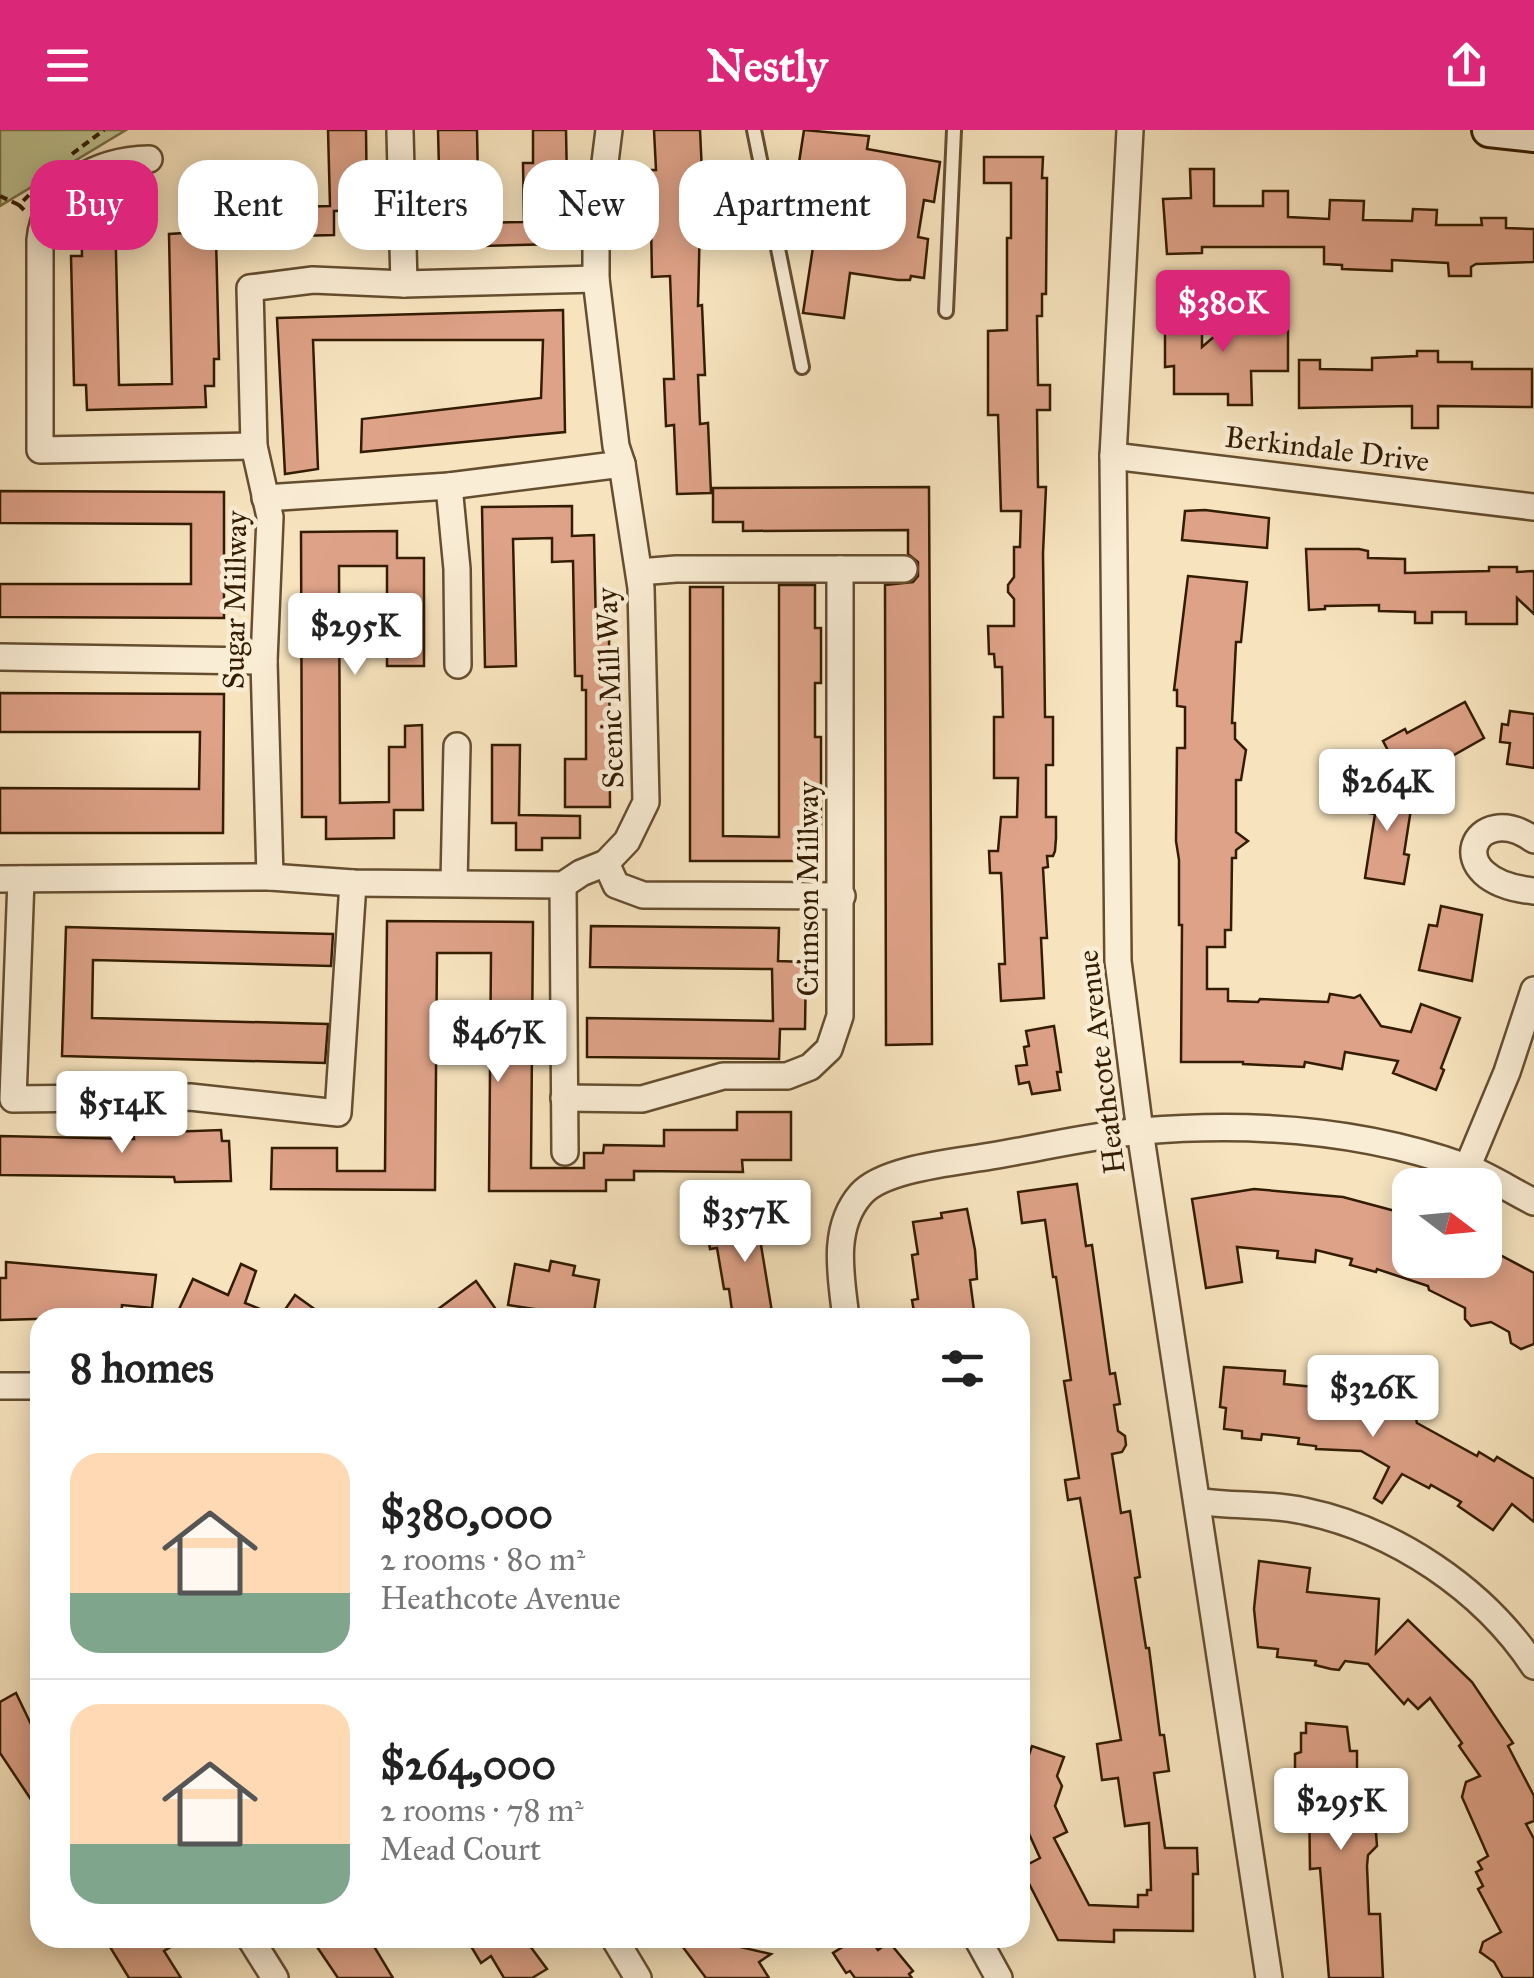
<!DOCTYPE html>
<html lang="en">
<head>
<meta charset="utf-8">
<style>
  body { margin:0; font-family:"IM FELL Great Primer",serif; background:#f6f6f6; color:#222; height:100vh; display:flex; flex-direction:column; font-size:38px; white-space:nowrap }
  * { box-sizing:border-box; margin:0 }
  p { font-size:32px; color:#767676 }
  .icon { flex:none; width:55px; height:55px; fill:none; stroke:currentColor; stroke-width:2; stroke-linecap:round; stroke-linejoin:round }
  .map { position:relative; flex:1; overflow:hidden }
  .sheet { position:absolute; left:30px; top:1178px; width:1000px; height:640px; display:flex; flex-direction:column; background:#fff; border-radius:30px; box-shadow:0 5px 25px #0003 }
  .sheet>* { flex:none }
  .hud { position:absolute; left:30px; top:30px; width:1000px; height:90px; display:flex; gap:20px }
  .needle { width:65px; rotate:106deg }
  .tools { position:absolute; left:1392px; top:1038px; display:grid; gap:20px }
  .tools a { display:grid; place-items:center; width:110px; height:110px; border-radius:20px; background:#fff; box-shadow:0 5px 25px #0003; font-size:50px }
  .price { position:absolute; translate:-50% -85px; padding:0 22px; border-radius:10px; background:#fff; color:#222; font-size:32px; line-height:65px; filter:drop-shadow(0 2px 5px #0008) }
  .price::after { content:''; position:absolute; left:50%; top:60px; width:30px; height:22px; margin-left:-15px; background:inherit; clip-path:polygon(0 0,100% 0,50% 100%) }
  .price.active { background:#db2777; color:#fff }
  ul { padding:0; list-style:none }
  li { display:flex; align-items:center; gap:30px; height:250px; padding:0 40px }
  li+li { border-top:2px solid #e0e0e0 }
  li span { display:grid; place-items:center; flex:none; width:280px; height:200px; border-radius:30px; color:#555 }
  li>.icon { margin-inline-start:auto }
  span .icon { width:120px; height:120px; fill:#fffc; stroke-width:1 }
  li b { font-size:42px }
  h2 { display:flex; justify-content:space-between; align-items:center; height:120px; padding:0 40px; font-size:42px }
  .chip { padding:0 35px; border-radius:30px; background:#fff; box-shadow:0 5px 25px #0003; font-size:35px; line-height:90px }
  .chip.active { background:#db2777; color:#fff }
  header { display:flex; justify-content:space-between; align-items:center; height:130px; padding:0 40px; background:#db2777; color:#fff; font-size:45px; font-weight:700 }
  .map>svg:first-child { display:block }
</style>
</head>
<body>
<header><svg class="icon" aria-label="menu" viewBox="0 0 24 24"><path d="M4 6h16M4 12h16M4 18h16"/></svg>Nestly<svg class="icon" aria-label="share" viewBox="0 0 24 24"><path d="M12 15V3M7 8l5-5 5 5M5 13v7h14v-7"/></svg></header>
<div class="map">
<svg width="1534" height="1848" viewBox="0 0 1534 1848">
  <rect width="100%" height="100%" fill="#f7e4bf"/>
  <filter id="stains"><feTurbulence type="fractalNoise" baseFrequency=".002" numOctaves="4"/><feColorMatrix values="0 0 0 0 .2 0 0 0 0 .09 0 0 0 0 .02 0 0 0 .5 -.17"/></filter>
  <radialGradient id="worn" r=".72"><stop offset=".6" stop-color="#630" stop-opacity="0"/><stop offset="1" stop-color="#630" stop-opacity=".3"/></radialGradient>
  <polygon fill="#bec491" stroke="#797049" stroke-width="2.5" points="0,0 126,0 0,76"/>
  <g fill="#dea288" stroke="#341c01" stroke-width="2.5">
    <polygon points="328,0 366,0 367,80 334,81 334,105 216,108 219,229 214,229 214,256 205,256 206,277 87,280 86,255 74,255 71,126 82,126 81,81 115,80 119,255 172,254 169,104 184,103 184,80 330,76"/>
    <polygon points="438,0 477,0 478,53 471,53 472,93 524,92 523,33 533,33 533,0 566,0 567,53 556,54 558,114 441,117"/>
    <polygon points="654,0 700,0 702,42 694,41 693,87 700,88 698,176 702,175 705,245 698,245 700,294 708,293 711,363 677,364 674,295 666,296 664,249 674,249 670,146 652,147 650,40 656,40"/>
    <polygon points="804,0 869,6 867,19 940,32 934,72 924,70 918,107 928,109 924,148 911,146 910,150 898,150 850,143 844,188 803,183 815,104 800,102 809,40 798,39"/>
    <polygon points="984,27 1043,27 1042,48 1047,48 1046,164 1042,164 1042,186 1037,186 1038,255 1050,255 1050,280 1037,280 1038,357 1046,357 1043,423 1045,587 1053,587 1053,635 1046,635 1046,687 1056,687 1056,708 1055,721 1053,726 1047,726 1048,737 1043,738 1047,808 1041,808 1044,868 1001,871 999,834 1005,834 1002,761 1001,743 990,743 989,721 998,721 1001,687 1017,687 1018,648 994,648 994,587 1003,587 1002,537 995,537 994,524 989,524 988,496 1014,496 1014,469 1008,462 1008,455 1014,447 1014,417 1020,417 1021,381 1001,381 998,285 988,285 988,201 1007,200 1007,108 1011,108 1011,53 984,53"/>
    <polygon points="1190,39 1214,39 1214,76 1263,76 1263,61 1288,61 1288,87 1329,89 1330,70 1364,71 1363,90 1412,91 1413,79 1437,80 1436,95 1482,95 1481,88 1506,88 1506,98 1534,99 1534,132 1476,134 1471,137 1471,146 1449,146 1448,133 1392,130 1392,141 1342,139 1342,135 1324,134 1324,117 1202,117 1202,123 1167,124 1163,69 1191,68"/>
    <polygon points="1173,176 1202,176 1202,217 1238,186 1245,186 1249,191 1288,192 1288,241 1251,241 1252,275 1228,275 1228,264 1174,264 1174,236 1165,237 1165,195 1174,195"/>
    <polygon points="563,180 565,302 361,322 362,289 541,268 543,210 313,210 318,339 285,344 277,188"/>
    <polygon points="1417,221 1438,221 1438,232 1472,232 1472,239 1532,239 1532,277 1438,276 1438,298 1412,298 1412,276 1299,278 1299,230 1320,230 1320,239 1372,240 1372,228 1417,226"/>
    <polygon points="929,357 932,914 886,915 885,455 913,452 918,446 918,432 908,424 908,400 743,401 743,392 713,392 713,358"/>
    <polygon points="0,361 224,362 224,488 0,487 0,454 191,454 191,394 0,393"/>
    <polygon points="572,376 572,406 594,405 596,499 609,499 610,677 565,677 565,629 586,629 586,560 582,560 582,546 575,546 573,431 552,432 552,408 513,409 516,536 485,537 482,377"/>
    <polygon points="1205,380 1269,388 1267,418 1182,410 1185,381"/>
    <polygon points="397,401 397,428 424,428 424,536 387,536 387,436 339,436 340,673 389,672 389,617 405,617 405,596 422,595 423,680 394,680 394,708 326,709 326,687 302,687 301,402"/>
    <polygon points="1306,419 1359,419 1368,421 1368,428 1405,429 1405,443 1489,441 1489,437 1517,437 1517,442 1534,441 1534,484 1517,468 1517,494 1466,494 1466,482 1432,482 1432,493 1415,493 1415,482 1379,481 1379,475 1325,476 1325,479 1309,480"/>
    <polygon points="1188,446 1247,452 1241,512 1236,512 1232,593 1235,593 1235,609 1246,620 1241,650 1236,650 1236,702 1248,711 1236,720 1236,728 1232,728 1231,800 1225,800 1225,817 1207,817 1207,859 1228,859 1228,871 1258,872 1260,869 1328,872 1330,864 1354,868 1360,865 1381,896 1411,902 1421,874 1460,888 1441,938 1444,940 1436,960 1393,943 1398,931 1345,922 1342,939 1305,932 1304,937 1243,934 1243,932 1181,932 1182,795 1179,795 1179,730 1176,711 1177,618 1185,618 1185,577 1177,576 1177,560 1174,560"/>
    <polygon points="779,455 815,455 815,498 821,498 821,553 815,553 815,607 821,607 821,707 812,707 811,731 690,731 690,457 723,457 723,706 779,707"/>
    <polygon points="0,563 224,564 223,703 0,703 0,658 199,659 200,602 0,602"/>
    <polygon points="1465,572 1484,608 1445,630 1441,624 1401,645 1383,611 1405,599 1407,603"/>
    <polygon points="1510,581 1534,584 1534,638 1507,634 1510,613 1500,612 1502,594 1508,595"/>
    <polygon points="492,615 520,615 519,685 580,686 580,708 542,708 542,720 516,720 516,693 492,693"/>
    <polygon points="1359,658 1413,666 1404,724 1409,725 1404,754 1365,748 1375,684 1356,681"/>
    <polygon points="1441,776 1482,785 1472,851 1419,840 1429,795 1437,796"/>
    <polygon points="387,791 533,792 531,1038 584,1038 584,1023 603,1023 604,1015 664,1016 664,1000 737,1000 737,982 791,982 791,1030 742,1030 743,1042 634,1041 634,1050 606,1050 606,1061 489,1061 491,823 437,823 435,1060 271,1059 272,1018 337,1018 337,1041 385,1041"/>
    <polygon points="591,796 779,798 778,831 806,832 805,899 780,899 779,929 587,927 587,888 773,891 772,839 590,837"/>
    <polygon points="66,797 333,804 331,836 93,830 92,888 328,894 325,933 62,926"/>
    <polygon points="1054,896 1061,942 1057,942 1060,960 1032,964 1029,952 1019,954 1016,936 1027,935 1024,917 1029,916 1026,901"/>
    <polygon points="168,996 168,1002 221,1000 222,1011 229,1011 231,1051 175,1052 174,1047 0,1045 0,1006 134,1009 133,997"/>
    <polygon points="1077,1054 1086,1116 1092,1115 1110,1244 1115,1243 1120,1274 1114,1275 1118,1301 1125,1306 1126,1315 1122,1322 1112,1324 1121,1383 1130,1381 1140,1447 1135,1448 1146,1518 1149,1518 1160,1605 1164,1605 1169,1641 1154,1643 1165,1718 1197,1718 1198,1744 1193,1744 1193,1801 1114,1800 1114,1812 1058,1810 1021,1738 1040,1728 1020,1684 1020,1634 1025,1636 1032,1616 1064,1627 1057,1646 1062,1656 1055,1676 1067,1702 1054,1708 1089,1775 1138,1777 1138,1765 1147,1765 1147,1760 1151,1760 1149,1693 1125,1696 1118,1648 1102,1650 1097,1614 1121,1610 1080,1368 1068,1370 1065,1350 1079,1348 1064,1251 1071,1250 1056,1147 1053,1147 1045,1090 1022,1093 1018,1062"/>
    <polygon points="1254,1059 1343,1067 1410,1085 1410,1130 1485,1130 1485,1117 1534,1143 1534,1214 1521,1219 1511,1213 1509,1202 1491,1192 1471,1196 1465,1189 1465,1178 1429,1160 1428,1156 1377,1139 1376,1142 1350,1135 1352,1129 1316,1120 1315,1132 1277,1128 1278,1121 1237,1117 1242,1152 1206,1158 1192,1069"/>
    <polygon points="967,1079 975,1120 977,1149 970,1150 975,1188 915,1188 912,1170 918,1169 912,1125 918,1124 913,1092 942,1088 941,1083"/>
    <polygon points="772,1083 776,1107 760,1109 773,1188 733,1188 729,1159 724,1159 717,1118 710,1119 707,1101 748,1094 746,1087"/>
    <polygon points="551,1131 575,1136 573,1145 599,1150 593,1188 508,1175 515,1134 549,1141"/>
    <polygon points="6,1132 156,1145 152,1178 122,1175 121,1188 70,1184 70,1188 0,1190 0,1148 6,1148"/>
    <polygon points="241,1134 256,1141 245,1173 280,1187 295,1165 327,1188 175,1188 193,1149 228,1165"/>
    <polygon points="476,1151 502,1188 426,1188"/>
    <polygon points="1224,1237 1285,1241 1284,1254 1325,1258 1331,1254 1343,1261 1382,1266 1380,1272 1401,1284 1408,1281 1415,1285 1417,1293 1477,1326 1479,1322 1494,1331 1497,1327 1534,1349 1534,1392 1512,1374 1493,1400 1458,1376 1461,1372 1431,1355 1429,1358 1402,1344 1382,1373 1374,1368 1389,1337 1361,1321 1316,1319 1316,1316 1298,1314 1299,1308 1262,1304 1261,1310 1242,1308 1242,1301 1224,1299 1226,1278 1220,1277"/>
    <polygon points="1259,1431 1310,1438 1307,1462 1379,1469 1376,1523 1408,1490 1472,1552 1513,1613 1508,1616 1534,1666 1534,1691 1526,1694 1534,1709 1534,1848 1503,1848 1494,1832 1480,1822 1483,1812 1501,1802 1478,1759 1483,1756 1476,1742 1482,1739 1478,1732 1488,1726 1462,1667 1466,1652 1480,1646 1459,1616 1462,1613 1430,1568 1418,1579 1408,1569 1404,1574 1368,1534 1345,1531 1339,1540 1331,1539 1315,1535 1316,1531 1277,1527 1278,1519 1258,1517 1254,1479"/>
    <polygon points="16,1563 40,1613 40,1683 0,1623 0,1572"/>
    <polygon points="1306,1593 1347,1597 1350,1621 1357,1621 1357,1643 1350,1643 1350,1680 1371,1679 1372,1700 1376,1703 1377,1716 1368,1725 1367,1736 1369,1784 1380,1784 1383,1848 1329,1848 1320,1738 1310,1739 1309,1660 1304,1660 1303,1643 1295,1641 1295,1624 1301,1622 1301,1603 1306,1603"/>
    <polygon points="125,1808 186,1808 164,1821 181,1848 129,1848 110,1817"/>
    <polygon points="311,1808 369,1808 393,1848 338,1848"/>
    <polygon points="466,1808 524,1808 547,1839 532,1848 504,1848 491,1826 481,1833"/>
    <polygon points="696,1808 734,1808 740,1817 771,1824 759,1832 769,1848 706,1848 682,1816"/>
    <polygon points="857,1808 869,1808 878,1820 889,1812 913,1841 909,1844 912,1848 855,1848 850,1841 846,1843 833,1823"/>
  </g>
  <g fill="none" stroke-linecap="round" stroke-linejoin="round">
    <defs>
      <g id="lane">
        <polyline points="754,0 802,237"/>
        <polyline points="763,44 789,48 796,58 796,71 770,80"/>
        <polyline points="946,181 954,0"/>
      </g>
      <g id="street">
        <polyline points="1130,0 1113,326 1118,831 1140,1001 1269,1848"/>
        <polyline points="400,2 404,154"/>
        <path d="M149,29C99,30 45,56 40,110V320L254,316"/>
        <polyline points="1113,326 1534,377"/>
        <polyline points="449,356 457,439 458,535"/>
        <polyline points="265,368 449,356 622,334"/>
        <polyline points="639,442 676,439 904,439"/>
        <polyline points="0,527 264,531"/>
        <path d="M1534,710C1475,667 1435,751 1534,761"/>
        <polyline points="606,733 616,755 643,765 842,766"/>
        <polyline points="270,747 264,531 270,387 254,316 250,158 313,150 404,154 596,149"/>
        <polyline points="0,749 270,747 353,753 563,755 581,743 606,733 627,711 646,672 641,458 622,334 616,316 596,149 596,105 609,0"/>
        <polyline points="21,749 13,969 190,967 338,983 353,753"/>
        <polyline points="454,753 457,616"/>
        <polyline points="563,755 565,1022"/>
        <polyline points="564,968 642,969 723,946 787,946 810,937 829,919 840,886 840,439"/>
        <polyline points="1467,1038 1507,942 1534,860"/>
        <path d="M846,1188C841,1146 831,1098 861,1064C884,1038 958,1032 991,1026C1041,1018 1092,1005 1142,1001C1250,992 1364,1000 1466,1037C1489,1046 1512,1061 1534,1072"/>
        <polyline points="0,1256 40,1256"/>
        <path d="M1197,1371C1233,1377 1270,1373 1304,1381C1395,1400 1483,1459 1534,1536"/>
        <polyline points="250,1808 275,1848"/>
        <polyline points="614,1808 638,1848"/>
        <polyline points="977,1808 999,1848"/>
      </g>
      <polyline id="secondary" points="1489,0 1534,5"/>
    </defs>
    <use href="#lane" stroke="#654e30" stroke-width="18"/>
    <use href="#street" stroke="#654e30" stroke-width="30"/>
    <use href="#secondary" stroke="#341c01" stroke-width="38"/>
    <g stroke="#341c01" stroke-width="4" stroke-dasharray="8 5" stroke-linecap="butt">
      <polyline points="72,24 104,0"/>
      <polyline points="0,66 19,75"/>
      <polyline points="24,80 19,75 29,65"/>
    </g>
    <use href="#lane" stroke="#faedd5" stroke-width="12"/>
    <use href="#street" stroke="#faedd5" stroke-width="25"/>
    <use href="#secondary" stroke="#faedd5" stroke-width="32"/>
  </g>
  <g text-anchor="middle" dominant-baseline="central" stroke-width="9" stroke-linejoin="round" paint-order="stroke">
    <g font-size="30" fill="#341c01" stroke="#faedd5">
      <text transform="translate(1327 319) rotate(7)">Berkindale Drive</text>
      <text transform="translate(235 470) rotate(-89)">Sugar Millway</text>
      <text transform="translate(610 558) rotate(-92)">Scenic Mill Way</text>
      <text transform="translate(808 759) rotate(-90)">Crimson Millway</text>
      <text transform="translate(1101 932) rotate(-97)">Heathcote Avenue</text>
    </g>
  </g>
  <rect width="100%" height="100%" filter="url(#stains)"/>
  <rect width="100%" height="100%" fill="url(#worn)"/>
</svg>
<div class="tools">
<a><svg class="needle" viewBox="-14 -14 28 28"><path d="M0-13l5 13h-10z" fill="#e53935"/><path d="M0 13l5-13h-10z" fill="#767676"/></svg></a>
</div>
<b class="price active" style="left:1223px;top:225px">$380K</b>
<b class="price" style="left:355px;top:548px">$295K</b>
<b class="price" style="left:1387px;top:704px">$264K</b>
<b class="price" style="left:498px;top:955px">$467K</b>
<b class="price" style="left:122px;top:1026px">$514K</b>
<b class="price" style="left:745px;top:1135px">$357K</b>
<b class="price" style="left:1373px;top:1310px">$326K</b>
<b class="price" style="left:1341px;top:1723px">$295K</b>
<div class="hud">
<a class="chip active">Buy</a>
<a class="chip">Rent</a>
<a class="chip">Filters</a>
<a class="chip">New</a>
<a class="chip">Apartment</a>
</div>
<section class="sheet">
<h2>8 homes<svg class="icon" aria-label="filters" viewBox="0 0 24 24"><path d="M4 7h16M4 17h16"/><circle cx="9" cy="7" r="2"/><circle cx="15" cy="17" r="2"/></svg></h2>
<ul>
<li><span style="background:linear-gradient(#ffd9b3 70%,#7fa58c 0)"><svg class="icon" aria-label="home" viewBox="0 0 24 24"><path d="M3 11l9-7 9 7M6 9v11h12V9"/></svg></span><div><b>$380,000</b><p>2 rooms · 80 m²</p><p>Heathcote Avenue</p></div></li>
<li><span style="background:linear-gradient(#ffd9b3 70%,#7fa58c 0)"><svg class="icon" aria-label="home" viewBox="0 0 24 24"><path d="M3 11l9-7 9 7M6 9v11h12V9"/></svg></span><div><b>$264,000</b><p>2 rooms · 78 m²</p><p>Mead Court</p></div></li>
</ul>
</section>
</div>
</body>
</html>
